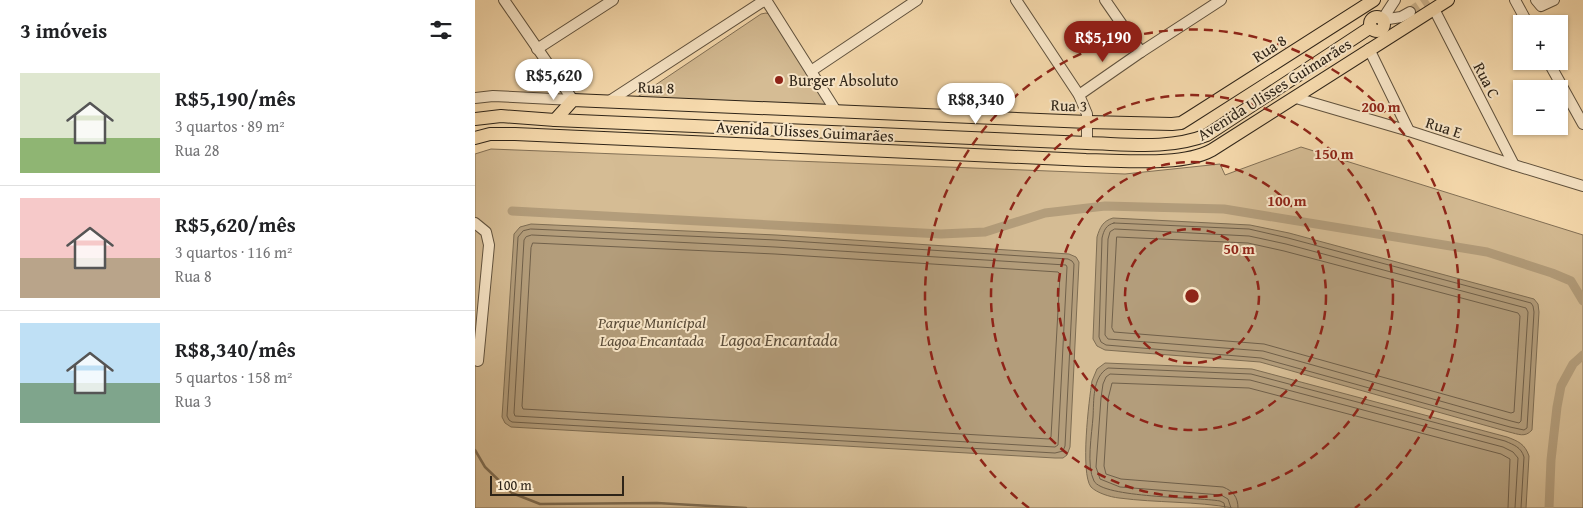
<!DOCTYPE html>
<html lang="pt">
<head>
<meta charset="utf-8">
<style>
  body { margin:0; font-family:"Gentium Book Plus",serif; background:#f6f6f6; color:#202124; height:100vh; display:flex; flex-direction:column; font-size:19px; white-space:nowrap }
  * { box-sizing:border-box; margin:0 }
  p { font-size:16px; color:#757577 }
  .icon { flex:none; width:28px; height:28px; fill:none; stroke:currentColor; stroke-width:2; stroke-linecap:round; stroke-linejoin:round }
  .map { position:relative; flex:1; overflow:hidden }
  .panel { display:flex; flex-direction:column; background:#fff; width:475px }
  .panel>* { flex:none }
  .buttons { position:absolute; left:1038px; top:15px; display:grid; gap:10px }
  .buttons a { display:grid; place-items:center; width:55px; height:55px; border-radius:0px; background:#fff; box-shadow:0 1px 4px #0004; font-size:25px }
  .scale { position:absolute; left:15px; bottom:12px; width:134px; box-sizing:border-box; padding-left:5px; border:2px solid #2e2418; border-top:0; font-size:14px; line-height:18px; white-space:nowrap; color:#2e2418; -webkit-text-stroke:4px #fae8ca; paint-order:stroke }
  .price { position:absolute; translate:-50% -42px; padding:0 11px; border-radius:18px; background:#fff; color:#222; font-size:16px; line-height:32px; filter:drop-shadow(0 1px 2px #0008) }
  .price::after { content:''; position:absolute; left:50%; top:30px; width:15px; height:11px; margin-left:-8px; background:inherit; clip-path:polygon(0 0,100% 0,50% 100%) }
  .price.active { background:#8f2418; color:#fff }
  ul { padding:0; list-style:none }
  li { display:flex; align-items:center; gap:15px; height:125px; padding:0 20px }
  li+li { border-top:1px solid #e0e0e0 }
  li span { display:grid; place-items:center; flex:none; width:140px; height:100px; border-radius:0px; color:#555 }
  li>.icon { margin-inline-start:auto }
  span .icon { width:60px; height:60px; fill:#fffc; stroke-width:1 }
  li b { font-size:21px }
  h2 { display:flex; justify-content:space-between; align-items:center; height:60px; padding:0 20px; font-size:21px }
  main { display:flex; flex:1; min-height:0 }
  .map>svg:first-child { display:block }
</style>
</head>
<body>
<main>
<section class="panel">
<h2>3 imóveis<svg class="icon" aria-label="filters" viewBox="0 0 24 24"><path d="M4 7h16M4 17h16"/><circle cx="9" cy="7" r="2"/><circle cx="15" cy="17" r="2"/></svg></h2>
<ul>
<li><span style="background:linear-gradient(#dfe7d0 65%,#8fb573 0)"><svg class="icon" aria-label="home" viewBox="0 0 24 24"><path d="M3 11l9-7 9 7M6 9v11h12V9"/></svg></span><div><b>R$5,190/mês</b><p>3 quartos · 89 m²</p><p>Rua 28</p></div></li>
<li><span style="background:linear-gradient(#f6c9c9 60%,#b9a48a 0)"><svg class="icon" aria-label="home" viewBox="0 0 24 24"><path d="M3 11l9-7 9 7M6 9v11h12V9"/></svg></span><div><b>R$5,620/mês</b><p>3 quartos · 116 m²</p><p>Rua 8</p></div></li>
<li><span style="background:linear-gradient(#bfe0f5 60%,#7fa58c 0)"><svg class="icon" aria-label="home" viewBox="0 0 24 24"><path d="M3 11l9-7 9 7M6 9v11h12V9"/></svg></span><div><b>R$8,340/mês</b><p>5 quartos · 158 m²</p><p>Rua 3</p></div></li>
</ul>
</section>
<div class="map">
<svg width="1108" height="508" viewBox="0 0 1108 508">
  <rect width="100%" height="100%" fill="#f7dbae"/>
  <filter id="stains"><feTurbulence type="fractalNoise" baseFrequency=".004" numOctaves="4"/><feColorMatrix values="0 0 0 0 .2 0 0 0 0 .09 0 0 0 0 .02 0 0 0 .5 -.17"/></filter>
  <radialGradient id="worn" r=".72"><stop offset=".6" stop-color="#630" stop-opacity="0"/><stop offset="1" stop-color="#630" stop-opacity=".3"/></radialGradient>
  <g fill="#d5bc94" stroke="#827056">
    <polygon points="291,13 294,14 353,105 158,100 286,14"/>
    <polygon points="826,147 1108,235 1108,508 0,508 0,154 16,149 650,174 745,164 750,175"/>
  </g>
  <g fill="#b39d7b" stroke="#7e6d53">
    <path d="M638,218L775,225L814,233L1059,299L1063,304L1064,312L1057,430C1050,438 1043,434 1034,432L785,362L630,350L622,346L618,339L622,237C625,227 628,221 638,218Z"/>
    <polygon points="56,224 301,235 594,254 601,257 604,262 595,447 592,455 588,458 580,458 36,427 30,423 27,417 39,234 45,227"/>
    <path d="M630,363L777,369L1032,437C1043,441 1050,444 1054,456L1051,508H758C720,501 682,503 644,498C635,497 622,493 616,487C605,473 614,400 617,381L622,369Z"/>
  </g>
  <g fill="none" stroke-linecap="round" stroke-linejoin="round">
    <g stroke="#70604a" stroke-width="1">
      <path d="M639,223L774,229L813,238L1056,303L1058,306L1059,312L1052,428L1049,430L1035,427L786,358L631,345L626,342L624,337L627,238C629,230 631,225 639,223Z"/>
      <polygon points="56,229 301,240 593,259 597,261 599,264 590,446 588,451 580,453 37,422 34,420 32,416 43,237 48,231"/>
      <polygon points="640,229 774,236 811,244 1051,308 1053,312 1046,421 1044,423 1036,421 788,351 633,339 630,335 633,239 635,232"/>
      <polygon points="57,235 300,247 591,265 592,267 583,445 580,447 40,416 39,413 49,240 51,237"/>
      <polygon points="642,237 773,243 809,251 1043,313 1045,316 1039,412 1036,413 789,344 639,332 637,328"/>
      <polygon points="58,243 300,254 583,272 585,274 576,437 574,439 48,409 47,406 56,248"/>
      <path d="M750,508L749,503L745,501C722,497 628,498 619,481C611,466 617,433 618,417C619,401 617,377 633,368L776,374L1030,441C1039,445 1046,447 1049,457L1046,508"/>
      <polyline points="756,508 753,499 746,495 645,487 625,479 621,467 626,398 628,384 631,377 635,374 775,380 1028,447 1038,452 1043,458 1040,508"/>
      <path d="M763,508C763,497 758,491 748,487L646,479L631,474L629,466L633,399L637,383L774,388L1026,454L1035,459L1033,508"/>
    </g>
    <polyline stroke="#7e6d53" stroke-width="2.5" points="0,450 10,467 37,493 65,504 182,503 271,508"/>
    <g stroke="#b39d7b" stroke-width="9">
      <polyline points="37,211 466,234 510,232 570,213 630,206 749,209 1012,252 1077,273 1096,281 1108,301"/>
      <polyline points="1074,508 1076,460 1082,407 1086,386 1098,364 1108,355"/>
    </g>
    <polyline stroke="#cfb690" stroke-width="10" stroke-dasharray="10 5" stroke-linecap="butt" points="935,12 953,0"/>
    <defs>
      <g id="minor">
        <polyline points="29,0 98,100"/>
        <polyline points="291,0 361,111"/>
        <polyline points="541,0 604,95 612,114 612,143"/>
        <polyline points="630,0 666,52 746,0"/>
        <polyline points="920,0 907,20 926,17 935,12"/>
        <polyline points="1040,0 1053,24"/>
        <polyline points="1061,0 1066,6 1079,0"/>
        <polyline points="959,9 1039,165"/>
        <polyline points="62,49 138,0"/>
        <polyline points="894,49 934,131"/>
        <polyline points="1073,61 1108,124"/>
        <polyline points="336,71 442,0"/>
        <polyline points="604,95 666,52"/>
        <polyline points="0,98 18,96 98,100"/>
        <polyline points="821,98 934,131 1039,165 1108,186"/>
        <polyline points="133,102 290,0"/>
        <polyline points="0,223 11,232 14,245 3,361"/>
      </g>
      <g id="major">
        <circle cx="902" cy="24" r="7"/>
        <path d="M0,119L26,116L80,120L612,143C652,144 694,150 732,135L896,27"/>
        <polyline points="80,120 98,100 613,122 697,124 706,123 714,118 899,0"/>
        <path d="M0,138L15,134H40L611,160C647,160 706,167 737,150L973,0"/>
      </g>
    </defs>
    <use href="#minor" stroke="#60523e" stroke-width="12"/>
    <use href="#major" stroke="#2e2418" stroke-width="14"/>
    <use href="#minor" stroke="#fae8ca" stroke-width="10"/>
    <use href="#major" stroke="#f7dbae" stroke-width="12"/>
  </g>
  <g fill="none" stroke="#8f2418" stroke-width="2.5" stroke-dasharray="9 6">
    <circle cx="717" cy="296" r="67"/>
    <circle cx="717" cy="296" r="134"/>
    <circle cx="717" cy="296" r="201"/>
    <path d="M554 508A267 267 0 1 1 880 508"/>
  </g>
  <circle fill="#8f2418" stroke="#fae8ca" stroke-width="2" cx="304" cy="80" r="5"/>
  <g text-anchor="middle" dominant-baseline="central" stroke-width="4" stroke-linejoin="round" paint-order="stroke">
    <g font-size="16" fill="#2e2418" stroke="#fae8ca">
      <text transform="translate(794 48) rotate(-33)">Rua 8</text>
      <text transform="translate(1012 80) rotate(63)">Rua C</text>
      <text transform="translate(181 87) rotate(2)">Rua 8</text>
      <text transform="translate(799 89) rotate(-32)">Avenida Ulisses Guimarães</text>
      <text transform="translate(594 105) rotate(2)">Rua 3</text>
      <text transform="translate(969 127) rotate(18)">Rua E</text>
      <text transform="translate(330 131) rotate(3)">Avenida Ulisses Guimarães</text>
    </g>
    <g font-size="16" fill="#2e2418" stroke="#fae8ca" text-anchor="start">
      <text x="314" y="80">Burger Absoluto</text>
    </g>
    <g font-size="16" font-style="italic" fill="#584a37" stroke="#fae8ca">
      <text x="177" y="322">Parque Municipal<tspan x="177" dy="18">Lagoa Encantada</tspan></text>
    </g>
    <g font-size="18" font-style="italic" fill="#5d4e3b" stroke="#fae8ca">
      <text x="304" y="339">Lagoa Encantada</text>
    </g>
  </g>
  <circle cx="717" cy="296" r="8" fill="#8f2418" stroke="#fae8ca" stroke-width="2.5"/>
  <g font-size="15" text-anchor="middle" font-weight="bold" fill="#8f2418" stroke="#fae8ca" stroke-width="4" stroke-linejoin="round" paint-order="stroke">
    <text x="906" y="112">200 m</text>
    <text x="859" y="159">150 m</text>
    <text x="812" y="206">100 m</text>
    <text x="764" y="254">50 m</text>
  </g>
  <rect width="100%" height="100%" filter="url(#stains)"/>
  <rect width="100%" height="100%" fill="url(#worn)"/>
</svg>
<div class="buttons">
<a>+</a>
<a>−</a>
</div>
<div class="scale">100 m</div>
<b class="price active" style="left:628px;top:63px">R$5,190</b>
<b class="price" style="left:79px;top:101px">R$5,620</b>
<b class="price" style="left:501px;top:125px">R$8,340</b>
</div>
</main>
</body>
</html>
